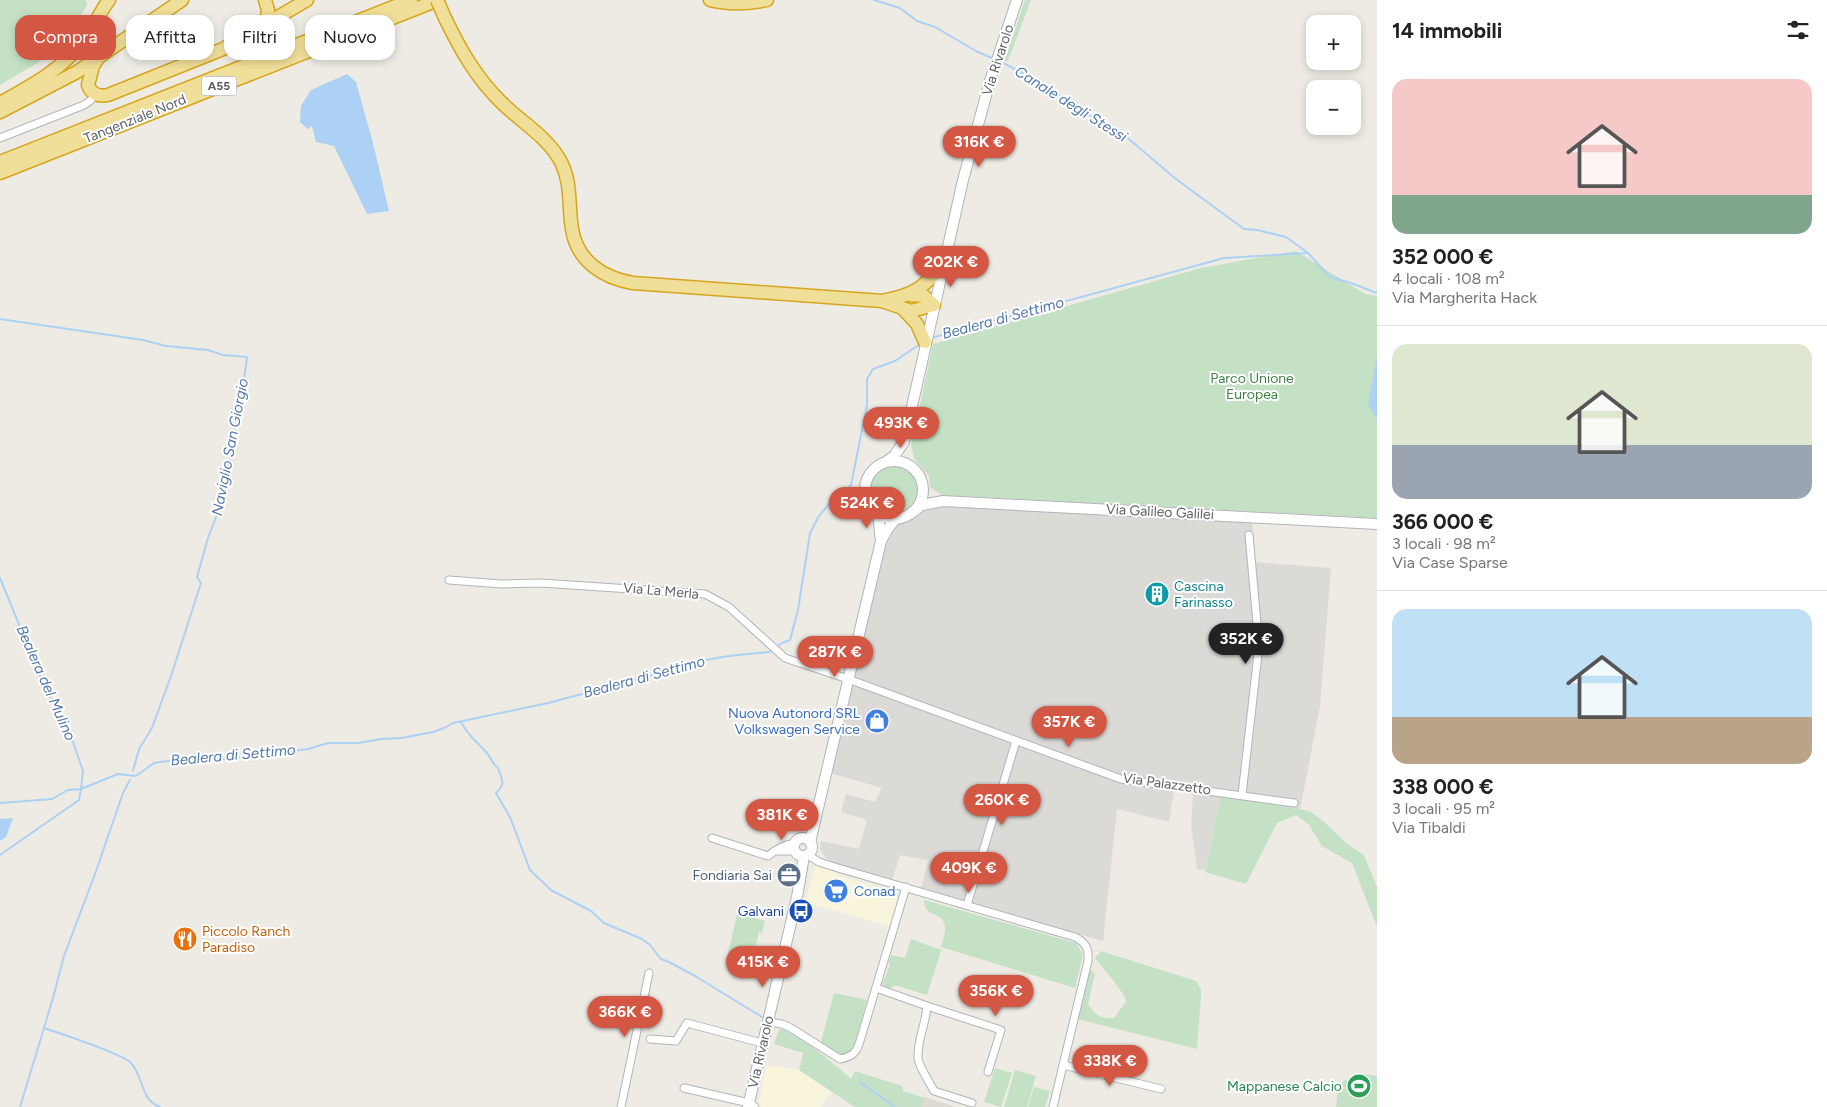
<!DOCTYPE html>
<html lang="it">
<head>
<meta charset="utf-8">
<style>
  body { margin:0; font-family:Figtree,sans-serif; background:#f2f2f2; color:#222; height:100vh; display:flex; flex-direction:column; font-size:19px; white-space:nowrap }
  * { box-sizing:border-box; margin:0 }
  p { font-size:16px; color:#767676 }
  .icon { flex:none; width:28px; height:28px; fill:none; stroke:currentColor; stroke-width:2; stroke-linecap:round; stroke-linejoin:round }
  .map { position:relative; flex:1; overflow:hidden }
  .sheet { display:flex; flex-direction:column; background:#fff; width:450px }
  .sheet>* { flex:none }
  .top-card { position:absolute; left:15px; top:15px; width:475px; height:45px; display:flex; gap:10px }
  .tools { position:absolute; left:1306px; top:15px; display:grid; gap:10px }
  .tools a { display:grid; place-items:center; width:55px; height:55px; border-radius:10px; background:#fff; box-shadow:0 2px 8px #0003; font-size:25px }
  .price { position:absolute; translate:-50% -42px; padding:0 11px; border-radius:18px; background:#d35743; color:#fff; font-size:16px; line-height:32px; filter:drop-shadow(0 1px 2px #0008) }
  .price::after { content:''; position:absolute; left:50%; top:30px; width:15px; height:11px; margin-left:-8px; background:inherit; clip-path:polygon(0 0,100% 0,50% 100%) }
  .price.on { background:#222; color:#fff }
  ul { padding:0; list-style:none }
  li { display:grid; align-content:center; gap:10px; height:265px; padding:0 15px }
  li+li { border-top:1px solid #e0e0e0 }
  li span { display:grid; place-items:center; height:155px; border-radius:15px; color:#555 }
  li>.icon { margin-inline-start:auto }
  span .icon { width:90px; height:90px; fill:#fffc; stroke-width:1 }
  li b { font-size:21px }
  h2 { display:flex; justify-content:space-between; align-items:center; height:60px; padding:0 15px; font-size:21px }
  .pill { padding:0 18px; border-radius:15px; background:#fff; box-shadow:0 2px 8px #0003; font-size:18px; line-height:45px }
  .pill.on { background:#d35743; color:#fff }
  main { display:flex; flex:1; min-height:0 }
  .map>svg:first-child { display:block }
</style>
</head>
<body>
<main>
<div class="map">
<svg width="1377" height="1107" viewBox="0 0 1377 1107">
  <rect width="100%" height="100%" fill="#edebe4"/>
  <g fill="#f9f4dc">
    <polygon points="815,866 838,873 837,875 894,892 898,898 889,926 805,902"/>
    <polygon points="767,1065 799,1070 831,1092 821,1107 761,1107 758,1105"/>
  </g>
  <polygon fill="#dcdad6" points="943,506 1252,521 1255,562 1331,568 1320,706 1300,810 1221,794 1205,870 1197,869 1191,824 1193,794 1174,790 1169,822 1117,809 1103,941 921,889 928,860 900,855 892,881 842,867 826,858 820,849 821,841 859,849 867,820 841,812 846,794 875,802 882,788 830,773 885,537 894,525 915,514"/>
  <polygon fill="#dcdad3" points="925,1097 956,1107 921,1107"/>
  <g fill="#c4e1c5">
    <polygon points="0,0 86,0 87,4 72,34 46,58 0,85"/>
    <polygon points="1025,0 1031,0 1008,61 1004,62"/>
    <polygon points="1296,251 1365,294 1377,296 1377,518 942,495 930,487 929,476 915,460 911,446 933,344 1201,268"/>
    <circle cx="894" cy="489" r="24"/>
    <polygon points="1221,794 1250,798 1279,806 1309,811 1322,820 1346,843 1364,855 1377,887 1377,927 1352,863 1322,846 1309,825 1296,815 1277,823 1246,884 1205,872"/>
    <path d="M924,900L1076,943L1083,955L1075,988L941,947C956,904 924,924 924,900Z"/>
    <polygon points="739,906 756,910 754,918 765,921 762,933 759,932 751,965 727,958"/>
    <polygon points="911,939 941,950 927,995 895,985 889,989 882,984 890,966 889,963 891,955 905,958"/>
    <path d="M1101,951L1196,981L1201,990V996L1197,1049L1077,1019L1090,969L1095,974L1088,1004C1094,1015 1102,1019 1114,1018L1126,1002C1125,992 1103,969 1095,958Z"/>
    <polygon points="834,993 867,1000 854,1046 846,1055 839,1055 821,1042"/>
    <path d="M783,1029C808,1042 830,1060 851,1079L855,1071L902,1086L903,1091L925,1098L921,1107H855L799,1070L803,1053L774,1044L779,1030Z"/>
    <polygon points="995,1068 1012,1073 1001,1107 984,1102"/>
    <polygon points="1015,1070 1036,1076 1027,1107 1004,1107"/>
    <polygon points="1365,1074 1377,1076 1377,1107 1336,1107 1338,1091 1343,1081"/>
    <polygon points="1034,1087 1050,1091 1045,1107 1028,1107"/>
  </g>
  <g fill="#add1f4">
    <polygon points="347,74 356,82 373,143 389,211 367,214 334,146 316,142 312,126 308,129 300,122 301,106 311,90"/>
    <polygon points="1377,357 1377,419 1368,404"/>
    <polygon points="13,818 6,837 0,841 0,819"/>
  </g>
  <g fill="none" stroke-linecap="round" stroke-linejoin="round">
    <g stroke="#add1f4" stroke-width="2">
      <polyline points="874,0 900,8 917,21 935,27 976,51 994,59"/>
      <polyline points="1001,62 1036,80 1093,118 1117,129 1176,179 1244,229 1257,230 1286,237 1308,253 1330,277 1351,283 1377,293"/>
      <polyline points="0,319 143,340 166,346 208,350 223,355 247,357 241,401 236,419 233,444 220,507 208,538 197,577 201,583 171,676 152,728 139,749 133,771"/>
      <polyline points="931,338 1224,258 1308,253"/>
      <polyline points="0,578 43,683 73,742 83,771 81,789 68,790 52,799 0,803"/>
      <polyline points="776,648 782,643 790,640 798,610 810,533 819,516 830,503 851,485 867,405 867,379 873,369 895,361 920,344"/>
      <path d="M461,722C469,738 480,743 489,756C492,761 493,764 498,768C502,779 506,784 496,793L510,817L530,870L551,890L591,911L604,923L642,939L650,945L661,959L669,962L695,976L762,1017"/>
      <path d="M130,780L123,793L95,874L64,956L53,998L44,1028C59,1033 123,1054 131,1063C144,1077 140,1100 160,1107"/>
      <path d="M0,855L79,800L81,789L118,774L136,776L154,763L182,759H224L308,749L328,743H359L381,739L401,738L433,732L444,728L453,723L548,703L676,669C706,657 737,655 769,652L772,650"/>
      <polyline points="860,1082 895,1107"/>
      <polyline points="20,1107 44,1028"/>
    </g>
    <defs>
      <g id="street">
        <polyline points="0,138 84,105 91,100 95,94"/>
        <polyline points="449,580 501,584 541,583 705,594 729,607 785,658 848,679 1121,779 1294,803"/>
        <polyline points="1242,795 1259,645 1249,535"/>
        <path d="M712,838L768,856C776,849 784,845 795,843"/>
        <polyline points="775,851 795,851"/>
        <path d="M808,855L819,862L838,868L1075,937C1086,943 1089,948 1088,961L1053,1107"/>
        <polyline points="967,905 1016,741"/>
        <path d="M876,988L927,1006C926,1024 917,1040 918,1058C919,1067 930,1083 934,1091L972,1103"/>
        <polyline points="927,1006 1001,1030 988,1072"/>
        <path d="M768,1022L782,1024L791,1028L840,1059C858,1056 858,1047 863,1031L906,887"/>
        <polyline points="650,1039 676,1041 687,1023 762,1043"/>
        <polyline points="1063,1065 1161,1089"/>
        <polyline points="684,1088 749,1103 755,1107"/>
        <polyline points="621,1107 649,973"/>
      </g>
      <g id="secondary">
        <polyline points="887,461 894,456 904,442 963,180 990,81 1017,0"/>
        <circle cx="894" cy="490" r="29"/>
        <polyline points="913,512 922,505 943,501 1377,524"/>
        <polyline points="878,514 881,541"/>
        <circle cx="803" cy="847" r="9"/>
        <polyline points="810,842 881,541 887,530 896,518"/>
        <polyline points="748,1107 797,897 804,856"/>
      </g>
      <g id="highway">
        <polyline points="265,0 268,10 266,24"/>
        <path d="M710,0C729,5 747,4 767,0"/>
        <path d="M445,18C460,49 476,78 502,103C521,122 548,137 561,162C572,184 568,205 572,229C577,261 603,278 633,283L882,301C914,295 922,289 943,265"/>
        <path d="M98,58L93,66L88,85C91,94 99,97 108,95L223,49L307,0"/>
        <path d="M0,103C31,86 63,69 84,40C94,28 99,13 109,0"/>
        <polyline points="0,112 77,72 182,0"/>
        <polyline points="0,162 411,0"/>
        <polyline points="0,173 438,0"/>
        <polyline points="882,301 911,311 934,305 924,296 910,295"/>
        <polyline points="904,310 917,324 925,342"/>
      </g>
    </defs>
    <use href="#street" stroke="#b1b4b8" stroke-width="9"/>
    <use href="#secondary" stroke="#b1b3b7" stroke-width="12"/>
    <use href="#highway" stroke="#d5a61c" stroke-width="15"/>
    <use href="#street" stroke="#fff" stroke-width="7"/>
    <use href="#secondary" stroke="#fff" stroke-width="10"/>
    <use href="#highway" stroke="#f0df98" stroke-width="12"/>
    <defs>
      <polyline id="highway-bridge" points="437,0 445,18"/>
    </defs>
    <use href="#highway-bridge" stroke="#d5a61c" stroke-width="15" stroke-linecap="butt"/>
    <use href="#highway-bridge" stroke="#f0df98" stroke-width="12"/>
  </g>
  <defs>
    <symbol id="building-disc" viewBox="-11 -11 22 22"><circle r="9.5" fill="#0f9aa8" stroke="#fff"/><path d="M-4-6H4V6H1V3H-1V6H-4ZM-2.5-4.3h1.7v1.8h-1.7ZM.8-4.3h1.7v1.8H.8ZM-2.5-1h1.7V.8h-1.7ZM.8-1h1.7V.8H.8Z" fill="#fff"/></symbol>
    <symbol id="shop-disc" viewBox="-11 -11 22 22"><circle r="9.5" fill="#3f7fe0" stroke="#fff"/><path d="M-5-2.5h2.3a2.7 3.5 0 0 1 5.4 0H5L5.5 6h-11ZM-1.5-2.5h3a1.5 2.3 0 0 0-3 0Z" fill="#fff"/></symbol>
    <symbol id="office-disc" viewBox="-11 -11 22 22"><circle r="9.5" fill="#5c6f8a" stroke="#fff"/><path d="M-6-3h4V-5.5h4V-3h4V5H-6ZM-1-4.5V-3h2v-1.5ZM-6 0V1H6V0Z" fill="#fff"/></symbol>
    <symbol id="supermarket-disc" viewBox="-11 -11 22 22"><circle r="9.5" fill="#3f7fe0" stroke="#fff"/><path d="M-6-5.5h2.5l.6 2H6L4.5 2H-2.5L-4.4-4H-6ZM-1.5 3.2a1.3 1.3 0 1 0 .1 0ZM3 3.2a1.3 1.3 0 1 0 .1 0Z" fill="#fff"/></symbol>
    <symbol id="bus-disc" viewBox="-11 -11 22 22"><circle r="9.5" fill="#1a4fb4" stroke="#fff"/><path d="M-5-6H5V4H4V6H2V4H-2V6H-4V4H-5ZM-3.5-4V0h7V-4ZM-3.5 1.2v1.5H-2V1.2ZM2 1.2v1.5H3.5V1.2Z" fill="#fff"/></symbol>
    <symbol id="restaurant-disc" viewBox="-11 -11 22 22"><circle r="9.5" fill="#e8710a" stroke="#fff"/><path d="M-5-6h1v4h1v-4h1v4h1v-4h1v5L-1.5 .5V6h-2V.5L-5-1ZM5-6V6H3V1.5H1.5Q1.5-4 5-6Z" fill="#fff"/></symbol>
    <symbol id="stadium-disc" viewBox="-11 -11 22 22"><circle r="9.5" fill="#2e9e5b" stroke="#fff"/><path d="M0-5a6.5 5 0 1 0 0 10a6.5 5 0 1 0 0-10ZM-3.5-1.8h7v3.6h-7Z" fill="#fff"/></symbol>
  </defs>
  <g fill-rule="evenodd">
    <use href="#building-disc" x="1143" y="580" width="28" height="28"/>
    <use href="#shop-disc" x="863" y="707" width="28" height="28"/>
    <use href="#office-disc" x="775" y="861" width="28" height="28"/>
    <use href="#supermarket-disc" x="822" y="877" width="28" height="28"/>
    <use href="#bus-disc" x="787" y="897" width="28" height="28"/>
    <use href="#restaurant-disc" x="171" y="925" width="28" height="28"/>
    <use href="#stadium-disc" x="1345" y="1072" width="28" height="28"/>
  </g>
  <g text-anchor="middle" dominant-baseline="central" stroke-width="4" stroke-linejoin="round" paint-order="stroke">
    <rect fill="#fff" stroke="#8d8f92" stroke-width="1" x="201.5" y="76.5" width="35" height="19" rx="4"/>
    <g font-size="12" font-weight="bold" fill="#5c5f63">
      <text x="219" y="86">A55</text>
    </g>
    <g font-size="14" fill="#5c5f63" stroke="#fff">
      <text transform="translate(998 60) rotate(-72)">Via Rivarolo</text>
      <text transform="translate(135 119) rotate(-22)">Tangenziale Nord</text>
      <text transform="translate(1160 512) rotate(3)">Via Galileo Galilei</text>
      <text transform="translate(661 591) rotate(5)">Via La Merla</text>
      <text transform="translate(1167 784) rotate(8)">Via Palazzetto</text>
      <text transform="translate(761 1052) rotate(-77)">Via Rivarolo</text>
    </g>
    <g font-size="14" fill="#3f7f46" stroke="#fff">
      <text x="1252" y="378">Parco Unione<tspan x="1252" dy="16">Europea</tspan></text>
    </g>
    <g font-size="14" fill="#0d838f" stroke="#fff" text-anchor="start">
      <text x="1174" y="586">Cascina<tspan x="1174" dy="16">Farinasso</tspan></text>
    </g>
    <g font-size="14" fill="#366cbe" stroke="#fff" text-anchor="end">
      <text x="860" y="713">Nuova Autonord SRL<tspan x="860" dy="16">Volkswagen Service</tspan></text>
      <text x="854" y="891" text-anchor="start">Conad</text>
    </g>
    <g font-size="14" fill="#4e5e75" stroke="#fff" text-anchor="end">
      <text x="772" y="875">Fondiaria Sai</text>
    </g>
    <g font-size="14" fill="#164399" stroke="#fff" text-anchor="end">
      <text x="784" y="911">Galvani</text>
    </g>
    <g font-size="14" fill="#c56008" stroke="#fff" text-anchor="start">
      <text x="202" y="931">Piccolo Ranch<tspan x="202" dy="16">Paradiso</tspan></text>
    </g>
    <g font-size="14" fill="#27864d" stroke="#fff" text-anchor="end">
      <text x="1342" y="1086">Mappanese Calcio</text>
    </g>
    <g font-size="15" font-style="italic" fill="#5077ac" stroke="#fff">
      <text transform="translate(1071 104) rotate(32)">Canale degli Stessi</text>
      <text transform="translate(1003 318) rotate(-15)">Bealera di Settimo</text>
      <text transform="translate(230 447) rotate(-79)">Naviglio San Giorgio</text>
      <text transform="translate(644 677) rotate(-15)">Bealera di Settimo</text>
      <text transform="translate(46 683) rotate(66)">Bealera del Mulino</text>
      <text transform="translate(233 755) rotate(-5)">Bealera di Settimo</text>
    </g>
  </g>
</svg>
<div class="tools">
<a>+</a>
<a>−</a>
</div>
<b class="price" style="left:979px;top:168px">316K €</b>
<b class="price" style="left:951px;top:288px">202K €</b>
<b class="price" style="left:901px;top:449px">493K €</b>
<b class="price" style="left:867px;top:529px">524K €</b>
<b class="price on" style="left:1246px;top:665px">352K €</b>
<b class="price" style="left:835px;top:678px">287K €</b>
<b class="price" style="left:1069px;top:748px">357K €</b>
<b class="price" style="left:1002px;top:826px">260K €</b>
<b class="price" style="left:782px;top:841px">381K €</b>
<b class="price" style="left:969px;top:894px">409K €</b>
<b class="price" style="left:763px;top:988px">415K €</b>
<b class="price" style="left:996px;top:1017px">356K €</b>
<b class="price" style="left:625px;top:1038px">366K €</b>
<b class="price" style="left:1110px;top:1087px">338K €</b>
<div class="top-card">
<a class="pill on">Compra</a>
<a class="pill">Affitta</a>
<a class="pill">Filtri</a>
<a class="pill">Nuovo</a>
</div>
</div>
<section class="sheet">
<h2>14 immobili<svg class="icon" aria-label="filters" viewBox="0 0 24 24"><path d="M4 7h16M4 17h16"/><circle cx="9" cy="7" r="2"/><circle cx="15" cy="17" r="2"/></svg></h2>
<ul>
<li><span style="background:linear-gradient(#f6c9c9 75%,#7fa58c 0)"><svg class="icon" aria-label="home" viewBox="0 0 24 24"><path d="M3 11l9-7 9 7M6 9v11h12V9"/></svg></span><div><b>352 000 €</b><p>4 locali · 108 m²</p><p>Via Margherita Hack</p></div></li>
<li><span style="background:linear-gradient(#dfe7d0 65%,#9aa5b1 0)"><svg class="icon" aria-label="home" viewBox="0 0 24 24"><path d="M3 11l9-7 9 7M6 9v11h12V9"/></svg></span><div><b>366 000 €</b><p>3 locali · 98 m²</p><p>Via Case Sparse</p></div></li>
<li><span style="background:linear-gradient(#bfe0f5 70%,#b9a48a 0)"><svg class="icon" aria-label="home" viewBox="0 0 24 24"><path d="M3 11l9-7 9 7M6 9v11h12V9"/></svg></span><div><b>338 000 €</b><p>3 locali · 95 m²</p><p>Via Tibaldi</p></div></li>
</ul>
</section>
</main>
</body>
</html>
